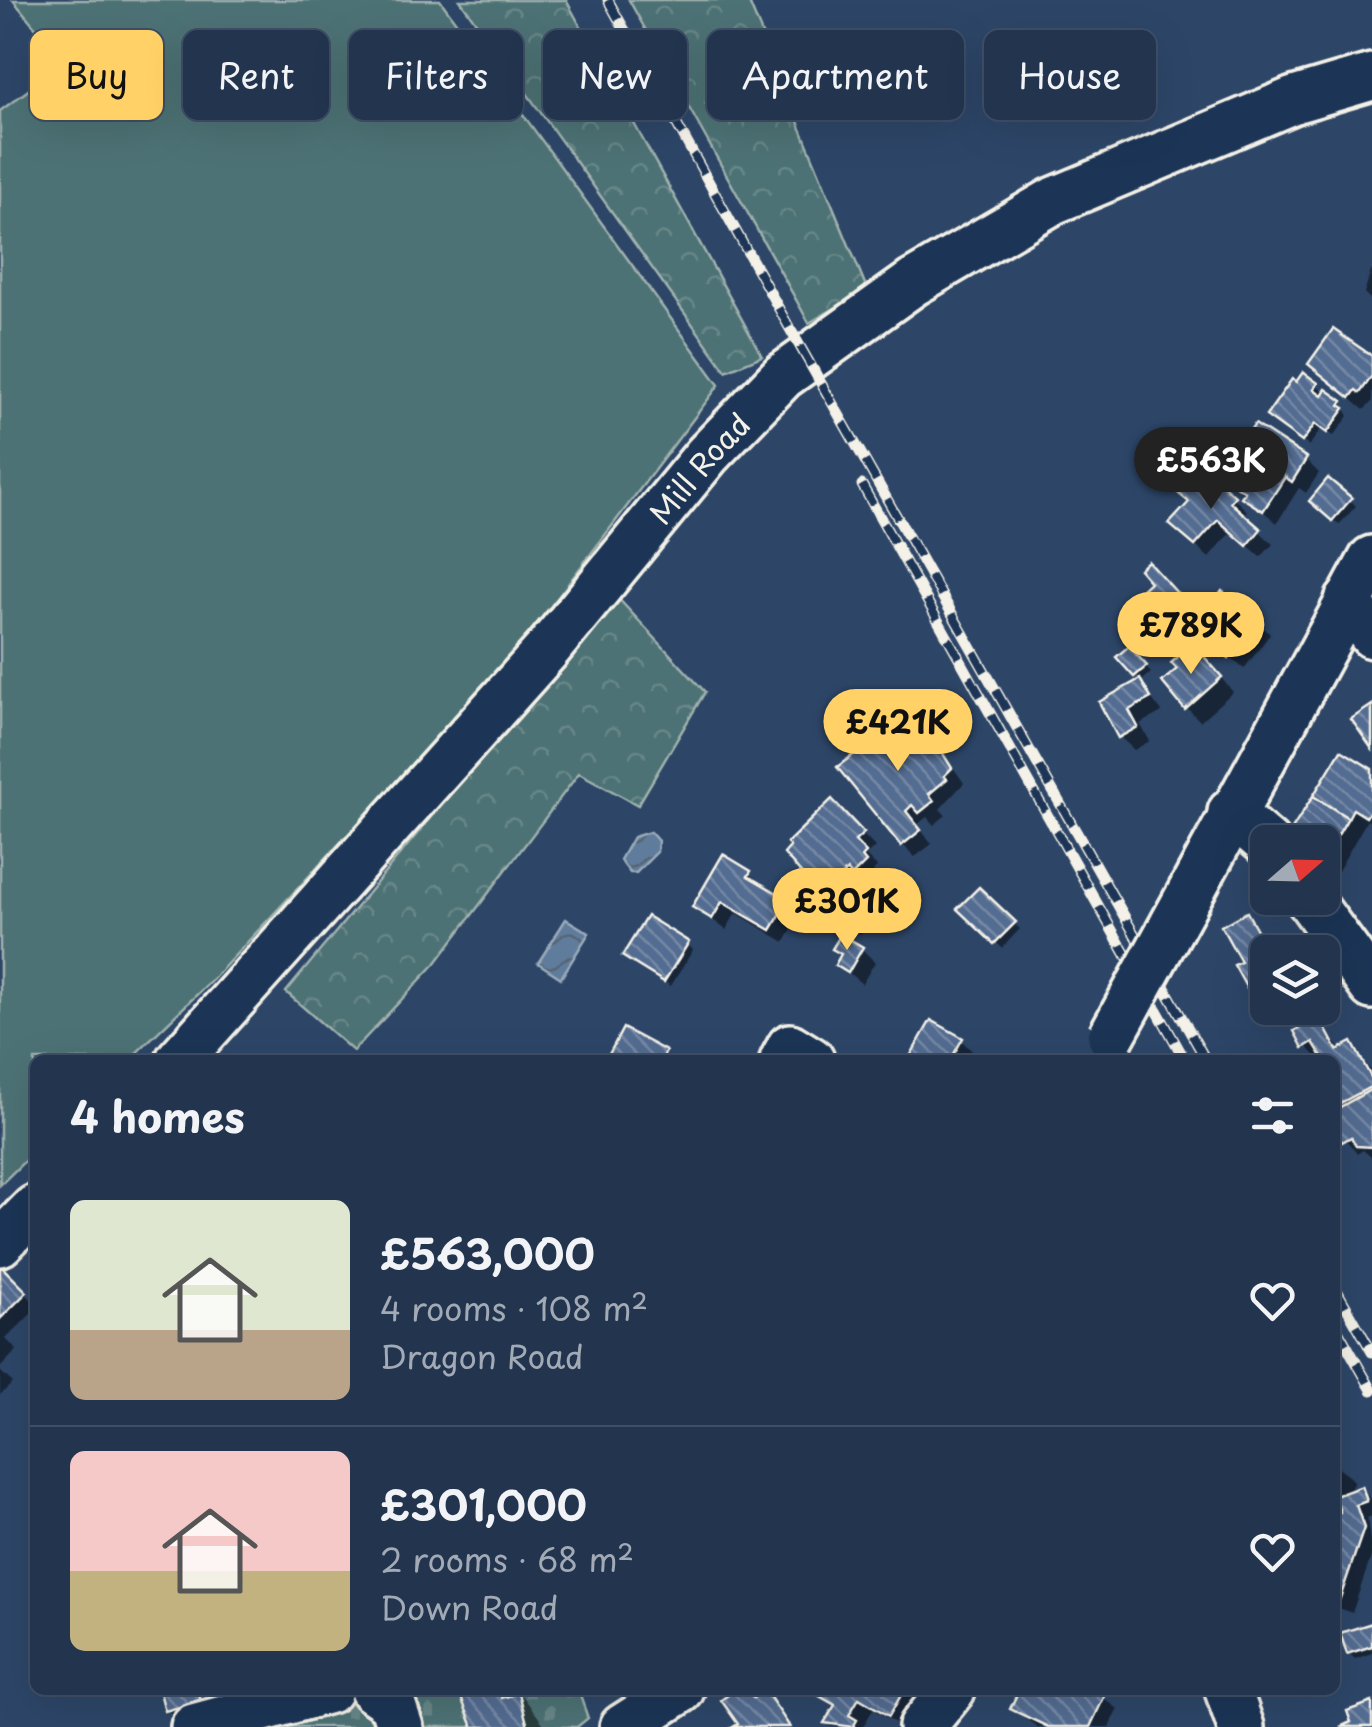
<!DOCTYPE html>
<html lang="en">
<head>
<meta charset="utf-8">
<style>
  body { margin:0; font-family:"Playpen Sans",sans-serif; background:#2a3c55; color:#f1f3f6; height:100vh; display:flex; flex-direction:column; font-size:38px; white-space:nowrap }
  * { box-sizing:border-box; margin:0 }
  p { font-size:32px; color:#a2aab6 }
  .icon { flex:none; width:55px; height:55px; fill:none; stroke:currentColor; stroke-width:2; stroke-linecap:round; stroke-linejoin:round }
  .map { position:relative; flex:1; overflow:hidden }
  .sheet { position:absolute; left:30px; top:1055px; width:1310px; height:640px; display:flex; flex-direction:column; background:#22344e; border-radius:15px; box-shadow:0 10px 40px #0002,0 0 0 2px #3f4f66 }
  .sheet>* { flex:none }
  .top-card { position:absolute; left:30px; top:30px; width:1312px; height:90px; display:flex; gap:20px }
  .needle { width:65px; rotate:70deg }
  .buttons { position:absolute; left:1250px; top:825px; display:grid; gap:20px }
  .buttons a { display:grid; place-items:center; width:90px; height:90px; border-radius:15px; background:#22344e; box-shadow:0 10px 40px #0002,0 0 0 2px #3f4f66; font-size:50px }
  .price { position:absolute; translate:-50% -85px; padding:0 22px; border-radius:35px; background:#ffd166; color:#111; font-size:32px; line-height:65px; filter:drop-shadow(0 2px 5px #0008) }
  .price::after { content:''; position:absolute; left:50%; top:60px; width:30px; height:22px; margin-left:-15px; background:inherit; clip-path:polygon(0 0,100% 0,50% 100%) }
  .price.current { background:#222; color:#fff }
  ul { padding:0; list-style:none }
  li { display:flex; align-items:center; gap:30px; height:250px; padding:0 40px }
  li+li { border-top:2px solid #3f4f66 }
  li span { display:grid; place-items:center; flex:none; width:280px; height:200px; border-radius:15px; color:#555 }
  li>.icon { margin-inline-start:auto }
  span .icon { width:120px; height:120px; fill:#fffc; stroke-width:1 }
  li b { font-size:42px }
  h2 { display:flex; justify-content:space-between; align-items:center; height:120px; padding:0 40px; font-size:42px }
  .pill { padding:0 35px; border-radius:15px; background:#22344e; box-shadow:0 10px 40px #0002,0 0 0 2px #3f4f66; font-size:35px; line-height:90px }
  .pill.current { background:#ffd166; color:#111 }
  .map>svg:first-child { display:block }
</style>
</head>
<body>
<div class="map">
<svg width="1372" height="1727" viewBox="0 0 1372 1727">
  <defs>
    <pattern id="forest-crowns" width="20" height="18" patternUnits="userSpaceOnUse" patternTransform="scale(2.5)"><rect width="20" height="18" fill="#4d7274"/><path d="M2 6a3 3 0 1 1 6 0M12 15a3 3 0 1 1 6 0" fill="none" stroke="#678788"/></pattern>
    <pattern id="cemetery-stones" width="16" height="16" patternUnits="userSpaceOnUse" patternTransform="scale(2.5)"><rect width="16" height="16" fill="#4d7274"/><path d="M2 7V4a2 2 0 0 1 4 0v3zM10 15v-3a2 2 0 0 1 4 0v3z" fill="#678788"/></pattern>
    <pattern id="water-waves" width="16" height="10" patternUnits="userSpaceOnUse" patternTransform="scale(2.5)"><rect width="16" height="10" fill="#607c9c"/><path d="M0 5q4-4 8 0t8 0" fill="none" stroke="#566575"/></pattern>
    <pattern id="building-back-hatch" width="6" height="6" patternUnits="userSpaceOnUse" patternTransform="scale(2.5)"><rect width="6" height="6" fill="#536c91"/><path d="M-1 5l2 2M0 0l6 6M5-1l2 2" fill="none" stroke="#7589a6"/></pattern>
  </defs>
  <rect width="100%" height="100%" fill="#2d4668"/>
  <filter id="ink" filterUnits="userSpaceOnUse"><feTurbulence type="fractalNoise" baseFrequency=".01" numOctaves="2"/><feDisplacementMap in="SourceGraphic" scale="20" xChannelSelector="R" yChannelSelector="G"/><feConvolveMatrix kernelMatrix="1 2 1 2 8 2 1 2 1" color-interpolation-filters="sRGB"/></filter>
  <g filter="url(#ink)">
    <polygon fill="#4d7274" stroke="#a0b2ae" stroke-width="2.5" points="13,0 440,0 719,385 508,663 212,980 129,1060 35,1060 35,1151 0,1185 0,111 65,63"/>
    <g fill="url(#forest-crowns)" stroke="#a0b2ae" stroke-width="2.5">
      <polygon points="460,0 566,0 762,356 726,371"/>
      <polygon points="629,0 748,0 867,289 809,323"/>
      <polygon points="615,595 705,692 638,805 579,773 435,964 353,1051 286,992"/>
    </g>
    <polygon fill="url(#cemetery-stones)" stroke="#a0b2ae" stroke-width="2.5" points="239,1690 578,1690 588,1718 577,1727 245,1727"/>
    <g fill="url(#water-waves)" stroke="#9babba" stroke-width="2.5">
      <polygon points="650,832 658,841 657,852 636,873 630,873 620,860 633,837"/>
      <polygon points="566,919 589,933 561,978 538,963"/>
    </g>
    <g fill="#0007">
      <polygon points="1371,271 1372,271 1372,301 1364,293"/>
      <polygon points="1372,359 1372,402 1364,410 1325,377"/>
      <polygon points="1303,376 1342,403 1349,416 1334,436 1322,428 1309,446 1275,422"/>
      <polygon points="1306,460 1319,473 1306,493 1299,488 1277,523 1215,470"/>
      <polygon points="1210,488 1234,498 1247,511 1242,515 1273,544 1261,557 1232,531 1209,558 1186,537 1192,502"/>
      <polygon points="1350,500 1356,506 1339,525 1318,507"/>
      <polygon points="1148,564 1191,612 1174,627 1143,593 1154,582"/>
      <polygon points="1210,611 1257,621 1270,634 1244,669 1213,643 1226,626"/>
      <polygon points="1129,649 1151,673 1142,681 1120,657"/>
      <polygon points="1206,660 1233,692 1200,721 1187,708"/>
      <polygon points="1140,683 1162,712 1140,724 1150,741 1134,750 1120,737 1102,703"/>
      <polygon points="915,712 964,783 940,809 946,815 934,825 927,817 917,825 932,844 915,857 902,844"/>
      <polygon points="1372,772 1372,823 1367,820 1334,878 1322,872 1322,842 1287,842"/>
      <polygon points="832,803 875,847 866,856 877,867 873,872 877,877 867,887 861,882 849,894 876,919 860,934 794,848"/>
      <polygon points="749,873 800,915 785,942 736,913 726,930 695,906"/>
      <polygon points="979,890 1020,929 1002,948 961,909"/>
      <polygon points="1247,915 1269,944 1282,937 1297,952 1268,952 1265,1006 1252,993 1244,963"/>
      <polygon points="687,944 693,950 671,986 631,962"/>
      <polygon points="835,948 862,949 875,962 862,984 838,964 843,956"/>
      <polygon points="1318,1020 1341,1050 1351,1045 1372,1072 1372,1158 1363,1150 1357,1154 1335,1124 1335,1113 1342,1109 1335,1101 1335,1060 1319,1059 1306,1046"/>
      <polygon points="932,1024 961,1040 974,1053 970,1060 911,1060"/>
      <polygon points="0,1268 35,1303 35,1310 6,1339 17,1350 0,1368"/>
      <polygon points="0,1371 13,1383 0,1395"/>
      <polygon points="1335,1465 1354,1481 1348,1494 1362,1489 1372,1500 1372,1516 1367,1518 1372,1554 1352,1613 1335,1607 1335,1516 1344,1513 1335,1498"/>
      <polygon points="1372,1625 1372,1653 1355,1659 1349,1653"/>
      <polygon points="168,1690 205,1690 212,1714 181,1723 167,1710"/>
      <polygon points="462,1690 518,1690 546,1727 475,1727"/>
      <polygon points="739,1690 755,1700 765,1693 792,1727 737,1727 741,1724"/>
      <polygon points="822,1690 906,1690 918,1702 903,1727 873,1709 863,1727 831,1727 827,1723 835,1708 820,1694"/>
      <polygon points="1022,1690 1093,1690 1118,1709 1109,1727 1037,1727 1013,1709"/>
    </g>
    <g fill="url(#building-back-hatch)" stroke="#f4f1e8" stroke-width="2.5">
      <polygon points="1333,329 1372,356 1372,376 1360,393 1356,390 1350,398 1308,364"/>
      <polygon points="1303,372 1318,383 1314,389 1322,395 1326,389 1343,401 1340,405 1345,408 1327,433 1315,424 1302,442 1266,416 1292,379 1296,382"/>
      <polygon points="1255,424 1307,458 1292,482 1285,477 1263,511 1241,497 1245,492 1212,470 1234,436 1243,442"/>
      <polygon points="1196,472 1210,484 1215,478 1235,496 1230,502 1261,529 1247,546 1218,520 1195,546 1169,524 1189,502 1178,493"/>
      <polygon points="1328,478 1352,498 1332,521 1309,501"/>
      <polygon points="1148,561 1187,604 1166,623 1139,592 1150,582 1139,569"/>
      <polygon points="1222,591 1259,619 1229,658 1210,643 1224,624 1207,611"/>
      <polygon points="1193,644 1222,677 1185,710 1162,682 1177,669 1171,663"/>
      <polygon points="1129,646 1147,666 1134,677 1116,657"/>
      <polygon points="1140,679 1151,698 1129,710 1138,727 1118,738 1099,702"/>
      <polygon points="1372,705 1372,749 1351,719"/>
      <polygon points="915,709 952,768 944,776 947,779 929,794 934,801 919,813 912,805 906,811 921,830 901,846 837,767"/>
      <polygon points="1341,750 1372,769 1372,808 1366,817 1353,809 1348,818 1313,796"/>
      <polygon points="1313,796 1348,818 1322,862 1322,842 1284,842"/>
      <polygon points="832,799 864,833 855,841 866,853 862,857 866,862 852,876 847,870 837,880 864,904 845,923 784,854 790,847 787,843"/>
      <polygon points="723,854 751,871 748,876 789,900 771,930 722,902 712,919 692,907"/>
      <polygon points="979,887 1016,922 994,944 957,909"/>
      <polygon points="1247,912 1265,944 1283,934 1293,952 1268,952 1268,985 1250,994 1234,965 1241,962 1221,926"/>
      <polygon points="647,916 689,942 664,982 622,956"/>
      <polygon points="841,934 863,947 848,973 835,965 841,954 832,949"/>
      <polygon points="1319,1017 1337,1050 1352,1042 1372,1079 1372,1086 1335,1106 1335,1060 1319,1060 1323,1058 1313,1042 1303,1048 1294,1031"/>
      <polygon points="931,1020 963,1038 951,1059 908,1060"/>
      <polygon points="623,1028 666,1051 662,1060 606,1060"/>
      <polygon points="1372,1089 1372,1147 1356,1146 1351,1137 1342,1142 1335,1129 1335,1110"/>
      <polygon points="0,1265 27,1292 0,1319"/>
      <polygon points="1362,1486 1367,1501 1356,1505 1364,1528 1339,1601 1335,1600 1335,1514 1340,1512 1335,1496"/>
      <polygon points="1372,1623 1372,1646 1347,1654 1340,1633"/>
      <polygon points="166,1690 198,1690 201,1701 165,1711 160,1692"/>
      <polygon points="458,1690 500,1690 502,1698 519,1693 528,1727 473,1727"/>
      <polygon points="735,1690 748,1690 753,1698 765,1690 790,1727 733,1727 738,1724 721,1700"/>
      <polygon points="819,1690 904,1690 889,1716 859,1698 849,1715 857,1720 853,1727 824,1723 835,1705 816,1694"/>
      <polygon points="1019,1690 1099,1690 1106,1693 1090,1727 1048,1727 1010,1709"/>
      <polygon points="1372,1702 1372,1727 1340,1727 1351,1722 1347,1711"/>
    </g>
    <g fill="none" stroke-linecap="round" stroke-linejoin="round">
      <defs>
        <g id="minor">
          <polyline points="1348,601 1372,635"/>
          <polyline points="1231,812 1268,844"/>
          <polyline points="1193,888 1372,559"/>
          <polyline points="1308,898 1372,986"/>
          <path id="s1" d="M179,1060L547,650L707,455L783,376L913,283L1053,201L1294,100L1372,77"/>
          <polyline points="783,1060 790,1047 811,1060"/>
          <polyline points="0,1243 35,1208"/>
          <polyline points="373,1690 392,1703 400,1727"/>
          <polyline points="1228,1690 1241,1727"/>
          <polyline points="194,1727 329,1690"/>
          <polyline points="623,1727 681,1690"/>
          <polyline points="922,1727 952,1690"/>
        </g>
      </defs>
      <use href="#minor" stroke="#f4f1e8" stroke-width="52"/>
      <use href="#minor" stroke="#1d3557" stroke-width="45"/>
      <defs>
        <g id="rail">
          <polyline points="608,0 789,327 1206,1060"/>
          <polyline points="862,485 1185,1060"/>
          <polyline points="1335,1287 1372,1352"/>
          <polyline points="1335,1325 1372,1390"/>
        </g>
      </defs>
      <use href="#rail" stroke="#f4f1e8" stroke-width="11"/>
      <use href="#rail" stroke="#1d3557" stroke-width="8" stroke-dasharray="22" stroke-linecap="butt"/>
      <defs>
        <polyline id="minor-bridge" points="1111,1037 1193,888"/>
      </defs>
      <use href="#minor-bridge" stroke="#f4f1e8" stroke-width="52" stroke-linecap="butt"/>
      <use href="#minor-bridge" stroke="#1d3557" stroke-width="45"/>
    </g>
  </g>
  <g text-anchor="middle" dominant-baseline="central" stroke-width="9" stroke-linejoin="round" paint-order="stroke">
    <g font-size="30" fill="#f4f1e8" stroke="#1d3557">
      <text stroke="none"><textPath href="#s1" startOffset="788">Mill Road</textPath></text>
    </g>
  </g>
</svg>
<div class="buttons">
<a><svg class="needle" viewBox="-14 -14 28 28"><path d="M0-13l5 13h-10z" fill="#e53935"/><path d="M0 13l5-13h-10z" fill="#a2aab6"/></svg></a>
<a><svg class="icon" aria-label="layers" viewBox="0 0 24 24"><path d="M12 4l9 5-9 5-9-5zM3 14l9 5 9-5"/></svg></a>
</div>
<b class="price current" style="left:1211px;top:512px">£563K</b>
<b class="price" style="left:1191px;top:677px">£789K</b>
<b class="price" style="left:898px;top:774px">£421K</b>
<b class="price" style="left:847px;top:953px">£301K</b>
<div class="top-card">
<a class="pill current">Buy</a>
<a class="pill">Rent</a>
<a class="pill">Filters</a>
<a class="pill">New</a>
<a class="pill">Apartment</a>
<a class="pill">House</a>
</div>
<section class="sheet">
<h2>4 homes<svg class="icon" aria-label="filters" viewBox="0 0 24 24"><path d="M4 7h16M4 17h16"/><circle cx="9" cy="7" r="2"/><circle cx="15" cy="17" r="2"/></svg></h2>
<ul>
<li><span style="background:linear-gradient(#dfe7d0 65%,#b9a48a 0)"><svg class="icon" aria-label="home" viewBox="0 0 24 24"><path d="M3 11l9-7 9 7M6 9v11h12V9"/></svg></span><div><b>£563,000</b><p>4 rooms · 108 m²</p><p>Dragon Road</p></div><svg class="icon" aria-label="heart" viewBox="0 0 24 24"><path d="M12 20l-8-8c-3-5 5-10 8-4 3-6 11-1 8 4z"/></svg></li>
<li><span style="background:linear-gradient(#f6c9c9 60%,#c2b280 0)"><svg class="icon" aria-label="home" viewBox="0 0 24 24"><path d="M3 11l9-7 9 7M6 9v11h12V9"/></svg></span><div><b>£301,000</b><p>2 rooms · 68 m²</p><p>Down Road</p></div><svg class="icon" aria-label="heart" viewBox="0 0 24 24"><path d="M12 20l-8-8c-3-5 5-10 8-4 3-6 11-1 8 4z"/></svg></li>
</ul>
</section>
</div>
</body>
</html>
